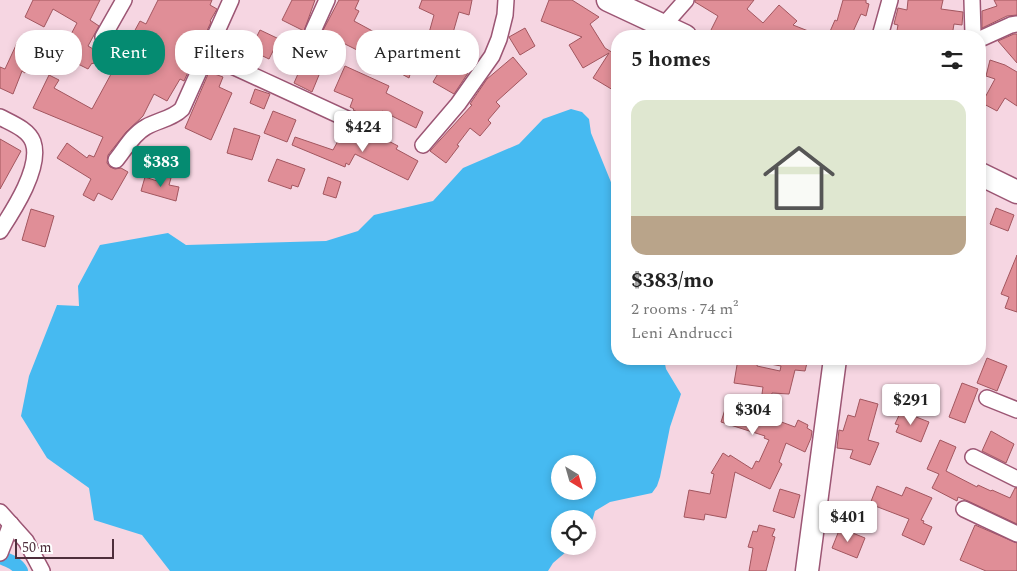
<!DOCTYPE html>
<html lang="en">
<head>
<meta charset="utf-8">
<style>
  body { margin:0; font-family:Spectral,serif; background:#f6f6f6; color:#222; height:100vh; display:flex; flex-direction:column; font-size:19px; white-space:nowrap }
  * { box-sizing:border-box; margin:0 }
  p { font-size:16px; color:#767676 }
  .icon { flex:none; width:28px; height:28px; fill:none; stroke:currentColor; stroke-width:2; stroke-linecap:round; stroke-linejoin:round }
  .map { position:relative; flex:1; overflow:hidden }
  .details { position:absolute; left:611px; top:30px; width:375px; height:335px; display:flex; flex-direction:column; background:#fff; border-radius:20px; box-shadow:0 2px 8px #0003 }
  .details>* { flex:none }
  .banner { position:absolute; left:15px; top:30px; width:475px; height:45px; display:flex; gap:10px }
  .needle { width:32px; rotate:143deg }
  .tools { position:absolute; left:551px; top:455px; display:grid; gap:10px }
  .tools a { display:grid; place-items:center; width:45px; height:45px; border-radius:50%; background:#fff; box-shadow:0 2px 8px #0003; font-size:25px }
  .scale { position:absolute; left:15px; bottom:12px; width:99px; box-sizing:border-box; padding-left:5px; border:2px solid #4e2e3b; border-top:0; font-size:14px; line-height:18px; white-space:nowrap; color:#4e2e3b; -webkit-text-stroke:4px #fff; paint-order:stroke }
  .price { position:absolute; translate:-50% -42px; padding:0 11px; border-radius:5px; background:#fff; color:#222; font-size:16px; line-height:32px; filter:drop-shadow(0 1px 2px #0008) }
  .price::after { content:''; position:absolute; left:50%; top:30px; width:15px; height:11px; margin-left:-8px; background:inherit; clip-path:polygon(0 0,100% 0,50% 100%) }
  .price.on { background:#058b71; color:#fff }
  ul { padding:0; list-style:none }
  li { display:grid; align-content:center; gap:10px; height:265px; padding:0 20px }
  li+li { border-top:1px solid #e0e0e0 }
  li span { display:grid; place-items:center; height:155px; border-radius:15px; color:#555 }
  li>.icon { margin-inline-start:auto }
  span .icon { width:90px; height:90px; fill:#fffc; stroke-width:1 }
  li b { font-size:21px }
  h2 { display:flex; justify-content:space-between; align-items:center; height:60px; padding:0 20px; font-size:21px }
  .pill { padding:0 18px; border-radius:20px; background:#fff; box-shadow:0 2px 8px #0003; font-size:18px; line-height:45px }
  .pill.on { background:#058b71; color:#fff }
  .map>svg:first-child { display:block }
</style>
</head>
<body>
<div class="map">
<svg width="1017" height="571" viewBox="0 0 1017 571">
  <rect width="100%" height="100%" fill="#f6d6e2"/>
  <path fill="#46baf1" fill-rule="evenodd" d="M571,109L582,112L589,119L591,133L617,197L618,359H664L666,369L681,394L670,427L660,477L657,486L652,493L610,502L595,511L588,535V519H560V546H573L553,563L548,571H170L142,535L94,520L89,488L47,458L21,416L29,376L57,305L79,306L78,286L100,245L168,233L186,245L326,241L358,231L374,215L433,201L463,168L519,144L543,119ZM560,464H588V491H560Z"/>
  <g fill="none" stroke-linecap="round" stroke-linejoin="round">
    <path stroke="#46baf1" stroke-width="14" d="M0,557C8,560 17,563 21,571"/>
  </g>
  <g fill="#e08e97" stroke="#a2565f">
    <polygon points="33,0 100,0 90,20 99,26 88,46 100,53 93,64 92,63 88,69 60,55 77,23 53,9 44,27 25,17"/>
    <polygon points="158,0 212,0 210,5 217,9 210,21 211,22 184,81 180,79 167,101 154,94 143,116 126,132 108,155 107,163 110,167 115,169 121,168 128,172 112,200 98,193 94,201 83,195 91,179 57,158 67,143 87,158 89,155 94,157 103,137 33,108 49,75 59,80 54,88 92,109 140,21 146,24"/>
    <polygon points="292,0 315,0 304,31 282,20"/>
    <polygon points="339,0 359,0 355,9 359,11 354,21 378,34 365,54 339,41 333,55 301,40 305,34 310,40 319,38"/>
    <polygon points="422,0 472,0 469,15 459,12 446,57 413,47 418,36 427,40 434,15 419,8"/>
    <polygon points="549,0 572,0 599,17 590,24 605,48 618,56 618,93 593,78 609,53 583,68 569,45 582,37 541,21"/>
    <polygon points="695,0 754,0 747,9 763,23 779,5 797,21 793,25 821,36 708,36 718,16 695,2"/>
    <polygon points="843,0 866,0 866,3 869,4 866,16 861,14 851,36 828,36 835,20 837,21"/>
    <polygon points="908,0 943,0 941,9 963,12 962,25 954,24 952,36 896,36 898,25 894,24 898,8 907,10"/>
    <polygon points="994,0 1017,0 1017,15 1007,16 982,28 982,11 997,6"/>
    <polygon points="525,28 535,46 520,55 509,37"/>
    <polygon points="260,30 279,39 269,59 250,50"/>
    <polygon points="227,31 246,41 237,58 219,50"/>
    <polygon points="1014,34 1017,34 1017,63 998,41"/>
    <polygon points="17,43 35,52 25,73 22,71 13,94 0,88 0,67 5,69"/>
    <polygon points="389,54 414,61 409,78 385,65"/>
    <polygon points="513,57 527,74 496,102 500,106 488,120 491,123 480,136 470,128 457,145 459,146 446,163 430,151 472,105 470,104 487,79"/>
    <polygon points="446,60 468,73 454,94 433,82"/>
    <polygon points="990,60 1005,65 1017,72 1017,106 1005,98 997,111 982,103 995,79 986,76"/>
    <polygon points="345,66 389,86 386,93 423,112 416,128 382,111 378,121 353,110 354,109 350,107 353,99 334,91"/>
    <polygon points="301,67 319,75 312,92 294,83"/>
    <polygon points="209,72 223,77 219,87 232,93 211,140 185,128"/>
    <polygon points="255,89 270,94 264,109 250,103"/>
    <polygon points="273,111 296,120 287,142 264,133"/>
    <polygon points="234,128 260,136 252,160 227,153"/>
    <polygon points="345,128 373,142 377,135 398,146 396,149 418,161 408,180 355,154 349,165 346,163 345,167 292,145 295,137 333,150"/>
    <polygon points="0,139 21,151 0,189"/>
    <polygon points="277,159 305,169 298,187 292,185 291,189 268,181"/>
    <polygon points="159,175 171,178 169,185 179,187 176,201 141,191 145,177 157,181"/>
    <polygon points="328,177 341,182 336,198 323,194"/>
    <polygon points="996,208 1014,215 1008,231 990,224"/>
    <polygon points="31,209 54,216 45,247 22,240"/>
    <polygon points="1017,255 1017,312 1005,308 1009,297 1001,294"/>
    <polygon points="987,358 1007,366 997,391 977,383"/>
    <polygon points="738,359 758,359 757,366 780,371 781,366 770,364 771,359 808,359 805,371 795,370 789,394 772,393 768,417 795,427 798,420 808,425 807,428 812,431 811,438 805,452 786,443 779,462 782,464 770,489 735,472 726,518 705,514 704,520 684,517 689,490 710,494 714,474 711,473 723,453 729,457 730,455 752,469 756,461 759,462 769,440 764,438 765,436 721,422 728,400 732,401 732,399 760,408 763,387 734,383"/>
    <polygon points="962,383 978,389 965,423 949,417"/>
    <polygon points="860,399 878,404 868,440 879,443 870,465 850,458 853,450 837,448 839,430 843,431 848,415 855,417"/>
    <polygon points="901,411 929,422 921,442 896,432 899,425 895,424"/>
    <polygon points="991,431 1014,444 1006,463 982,451"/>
    <polygon points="940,440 956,447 946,471 977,487 978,485 991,491 992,490 1010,498 1015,488 1017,488 1017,524 968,501 958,497 957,501 932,488 939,474 927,469"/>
    <polygon points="877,486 902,496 906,487 932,498 921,520 924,521 923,523 932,527 924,545 902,535 909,519 870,504"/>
    <polygon points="780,489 800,495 794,518 773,511"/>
    <polygon points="759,525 775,529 772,536 775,537 766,571 749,571 753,548 748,547 753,531 757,532"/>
    <polygon points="975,525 1017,543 1017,571 986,571 960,560"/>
    <polygon points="840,528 865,538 857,558 832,548"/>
  </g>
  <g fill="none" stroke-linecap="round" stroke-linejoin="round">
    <defs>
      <g id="street">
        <polyline points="972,0 973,34 975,36"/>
        <polyline points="663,26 686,0"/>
        <polyline points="313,31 327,0"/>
        <polyline points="880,36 890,0"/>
        <polyline points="103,37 124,0"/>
        <polyline points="980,39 1011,25 1017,24"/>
        <polyline points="206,54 369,129"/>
        <path d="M0,117C11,123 28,129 33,142C42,167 13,211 0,231"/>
        <polyline points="423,145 458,104 492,56 499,39 505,15 506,0"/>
        <path d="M116,160C125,149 133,134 146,127C158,120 172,119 182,109L231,0"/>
        <polyline points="987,398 1017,410"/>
        <polyline points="973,457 1017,479"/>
        <polyline points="964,509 1017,534"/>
        <polyline points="0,512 26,541 42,571"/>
        <polyline points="0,553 11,524"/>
      </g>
      <g id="secondary">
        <polyline points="608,0 685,36"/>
        <polyline points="980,174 1017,192"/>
        <polyline points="807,571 835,359"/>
      </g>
    </defs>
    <use href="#street" stroke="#9c5674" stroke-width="18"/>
    <use href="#secondary" stroke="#9c5674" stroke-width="25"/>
    <use href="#street" stroke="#fff" stroke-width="15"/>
    <use href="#secondary" stroke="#fff" stroke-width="22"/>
  </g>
</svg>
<div class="tools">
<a><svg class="needle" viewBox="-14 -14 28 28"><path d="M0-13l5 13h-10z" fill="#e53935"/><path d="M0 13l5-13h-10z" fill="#767676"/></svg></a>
<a><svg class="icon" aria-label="locate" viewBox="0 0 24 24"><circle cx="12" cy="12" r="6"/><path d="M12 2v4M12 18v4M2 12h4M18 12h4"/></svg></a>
</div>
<div class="scale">50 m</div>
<b class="price" style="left:363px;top:153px">$424</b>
<b class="price on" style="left:161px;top:188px">$383</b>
<b class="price" style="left:911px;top:426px">$291</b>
<b class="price" style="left:753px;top:436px">$304</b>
<b class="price" style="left:848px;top:543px">$401</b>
<div class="banner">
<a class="pill">Buy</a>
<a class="pill on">Rent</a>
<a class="pill">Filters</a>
<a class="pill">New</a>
<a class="pill">Apartment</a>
</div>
<section class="details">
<h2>5 homes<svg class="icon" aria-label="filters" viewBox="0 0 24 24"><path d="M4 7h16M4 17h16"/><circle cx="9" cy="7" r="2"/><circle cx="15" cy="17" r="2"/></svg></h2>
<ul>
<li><span style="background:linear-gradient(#dfe7d0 75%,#b9a48a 0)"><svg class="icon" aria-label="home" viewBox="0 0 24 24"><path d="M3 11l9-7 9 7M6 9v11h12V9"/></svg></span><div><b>$383/mo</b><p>2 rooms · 74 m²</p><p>Leni Andrucci</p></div></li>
</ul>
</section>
</div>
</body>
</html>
